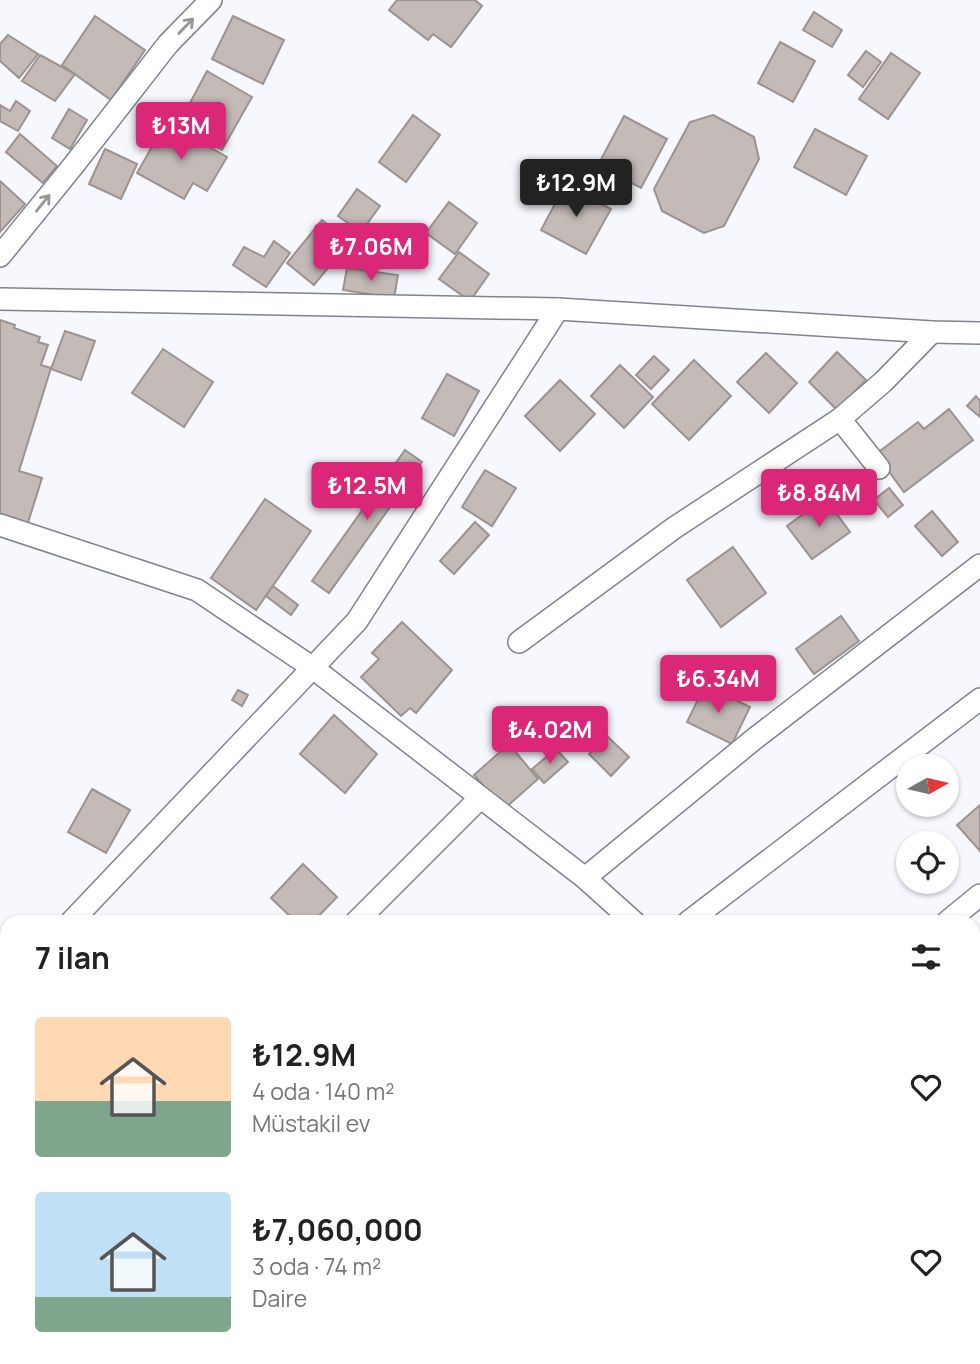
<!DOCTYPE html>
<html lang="tr">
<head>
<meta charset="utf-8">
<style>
  body { margin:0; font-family:Manrope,sans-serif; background:#f2f2f2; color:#222; height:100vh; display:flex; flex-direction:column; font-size:26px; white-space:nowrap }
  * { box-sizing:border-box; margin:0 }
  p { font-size:23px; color:#767676 }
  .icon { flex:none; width:38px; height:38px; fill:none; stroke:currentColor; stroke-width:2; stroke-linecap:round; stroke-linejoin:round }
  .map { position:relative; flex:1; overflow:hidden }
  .drawer { position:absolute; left:0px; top:915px; width:980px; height:450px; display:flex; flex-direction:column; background:#fff; border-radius:21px 21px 0 0; box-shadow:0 2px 5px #0004 }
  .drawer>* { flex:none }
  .needle { width:46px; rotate:82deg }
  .buttons { position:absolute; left:896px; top:754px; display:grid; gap:14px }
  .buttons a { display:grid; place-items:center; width:63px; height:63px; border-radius:50%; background:#fff; box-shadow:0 2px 5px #0004; font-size:35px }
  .price { position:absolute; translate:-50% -60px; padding:0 16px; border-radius:7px; background:#db2777; color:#fff; font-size:23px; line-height:46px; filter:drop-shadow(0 2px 4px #0008) }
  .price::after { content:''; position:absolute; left:50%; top:42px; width:21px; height:16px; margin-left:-10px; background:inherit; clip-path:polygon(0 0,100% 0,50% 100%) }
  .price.selected { background:#222; color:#fff }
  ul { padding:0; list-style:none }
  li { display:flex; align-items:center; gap:21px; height:175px; padding:0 35px }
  li span { display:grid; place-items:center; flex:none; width:196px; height:140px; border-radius:7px; color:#555 }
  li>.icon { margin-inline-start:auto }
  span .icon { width:84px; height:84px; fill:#fffc; stroke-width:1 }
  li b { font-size:30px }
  h2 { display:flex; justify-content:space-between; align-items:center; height:84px; padding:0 35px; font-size:30px }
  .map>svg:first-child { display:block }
</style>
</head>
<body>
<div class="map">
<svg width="980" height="1364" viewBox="0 0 980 1364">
  <rect width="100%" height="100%" fill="#f6f8fe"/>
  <g fill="#c4bbb8" stroke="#9c9391" stroke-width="2">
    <polygon points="397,0 475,0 482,6 451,47 433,34 428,40 389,10"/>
    <polygon points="814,12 842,30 832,47 803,30"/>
    <polygon points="95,16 145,50 111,100 62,65"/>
    <polygon points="233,16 284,40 263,84 212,59"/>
    <polygon points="8,35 38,54 19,78 0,61 0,44"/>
    <polygon points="780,42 815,61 793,102 758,83"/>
    <polygon points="866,51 881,62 863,87 848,75"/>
    <polygon points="891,53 920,73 888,119 859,99"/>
    <polygon points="40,55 75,74 55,101 22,81"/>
    <polygon points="207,71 252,97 222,150 201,138 206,129 183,116"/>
    <polygon points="16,101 30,111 18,131 0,121 0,105 10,111"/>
    <polygon points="69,109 87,120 70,149 52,138"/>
    <polygon points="413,115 440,135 406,182 379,162"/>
    <polygon points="713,115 754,137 759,159 724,226 704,233 662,211 654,189 690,122"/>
    <polygon points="624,116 667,139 641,188 598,165"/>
    <polygon points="166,122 227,157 207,191 193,183 184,199 137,173"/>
    <polygon points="815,129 867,156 846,195 794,167"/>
    <polygon points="20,134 57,166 43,183 6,152"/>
    <polygon points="105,149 137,164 121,199 89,184"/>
    <polygon points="0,181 25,204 0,232"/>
    <polygon points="565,185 611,209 586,254 541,230"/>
    <polygon points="357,189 380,206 361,232 338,216"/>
    <polygon points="449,202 477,223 455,254 426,233"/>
    <polygon points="322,220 349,242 314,285 287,263"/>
    <polygon points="274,241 290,253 266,287 233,265 244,247 264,257"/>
    <polygon points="459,252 489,274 470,301 439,279"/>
    <polygon points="347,268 398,275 394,298 343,290"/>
    <polygon points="0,320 15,325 14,328 40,337 38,342 48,345 41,365 51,368 19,471 42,478 26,529 0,520"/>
    <polygon points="65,331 95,341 81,380 51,369"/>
    <polygon points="163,349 213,382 184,427 132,393"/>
    <polygon points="837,352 866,380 837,410 809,382"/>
    <polygon points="766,353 797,383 769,413 737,382"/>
    <polygon points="654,356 669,370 651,389 636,375"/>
    <polygon points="694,360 731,396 689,440 652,404"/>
    <polygon points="620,365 653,397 624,428 591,396"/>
    <polygon points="447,374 479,391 454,436 422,418"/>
    <polygon points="560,380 595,414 560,451 525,416"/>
    <polygon points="976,396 980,401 980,417 967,406"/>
    <polygon points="949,409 973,440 904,492 876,454 918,422 924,429"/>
    <polygon points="405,450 422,462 329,593 312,581"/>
    <polygon points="485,470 516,488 492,526 462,507"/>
    <polygon points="889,488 903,505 888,517 874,500"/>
    <polygon points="825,498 850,532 812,559 787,526"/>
    <polygon points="265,499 311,531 256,610 211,578"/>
    <polygon points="932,511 958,542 942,556 915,526"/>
    <polygon points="475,522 489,535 454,574 440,561"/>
    <polygon points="733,547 766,593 721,627 687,580"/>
    <polygon points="273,586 298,605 291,615 266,596"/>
    <polygon points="841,616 859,641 814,674 796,649"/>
    <polygon points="402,622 452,670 416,713 410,708 401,716 361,677 379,659 372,653"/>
    <polygon points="705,685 750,707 732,744 687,722"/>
    <polygon points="238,690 248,695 242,706 232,700"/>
    <polygon points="334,715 377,754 345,793 300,754"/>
    <polygon points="607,736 629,757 611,776 589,754"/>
    <polygon points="509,744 538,779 504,809 474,775"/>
    <polygon points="556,749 568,762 544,783 532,769"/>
    <polygon points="92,789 130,810 106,853 68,832"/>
    <polygon points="980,805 980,851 957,825"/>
    <polygon points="303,864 337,897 313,922 296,922 271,898"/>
    <polygon points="973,1153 980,1160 980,1179 973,1185"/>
    <polygon points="563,1358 593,1358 587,1364 568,1364"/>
    <polygon points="893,1358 948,1358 951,1361 947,1364 887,1364"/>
  </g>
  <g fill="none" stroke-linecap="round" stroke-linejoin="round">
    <defs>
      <g id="street">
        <polyline points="0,256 73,166 168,44 211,0"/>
        <polyline points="0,299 558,309 932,332 980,333"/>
        <polyline points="840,419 879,468"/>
        <polyline points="0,525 197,590 313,668 585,878 753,740 980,565"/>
        <polyline points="519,642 674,528 840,419 883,382 932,332"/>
        <polyline points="585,878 634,922"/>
        <polyline points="71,922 357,621 558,309"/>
        <polyline points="356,922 480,798"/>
        <polyline points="688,922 980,699"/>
        <polyline points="947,922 980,895"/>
        <polyline points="0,970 7,971"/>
        <polyline points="973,1108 980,1113"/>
        <polyline points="973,1222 980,1215"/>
        <polyline points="542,1358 548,1364"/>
        <polyline points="867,1358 873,1364"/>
        <polyline points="110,1364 112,1362"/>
        <polyline points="828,1364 834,1358"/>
      </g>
    </defs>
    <use href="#street" stroke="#82848b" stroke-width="24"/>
    <use href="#street" stroke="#fff" stroke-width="21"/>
  </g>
  <defs><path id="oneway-shaft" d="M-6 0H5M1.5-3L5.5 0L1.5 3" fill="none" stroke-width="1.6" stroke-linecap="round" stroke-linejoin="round" transform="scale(1.75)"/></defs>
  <g stroke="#969697">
    <use href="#oneway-shaft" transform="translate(186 26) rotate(-46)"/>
    <use href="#oneway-shaft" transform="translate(43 203) rotate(-51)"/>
  </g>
</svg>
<div class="buttons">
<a><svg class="needle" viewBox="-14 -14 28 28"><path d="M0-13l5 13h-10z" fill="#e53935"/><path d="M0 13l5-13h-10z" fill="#767676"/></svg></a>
<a><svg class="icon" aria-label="locate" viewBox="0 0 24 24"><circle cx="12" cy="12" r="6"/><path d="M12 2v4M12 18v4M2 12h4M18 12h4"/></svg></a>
</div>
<b class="price" style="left:181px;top:162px">₺13M</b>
<b class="price selected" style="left:576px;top:219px">₺12.9M</b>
<b class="price" style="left:371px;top:283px">₺7.06M</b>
<b class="price" style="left:367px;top:522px">₺12.5M</b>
<b class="price" style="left:819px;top:529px">₺8.84M</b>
<b class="price" style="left:718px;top:715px">₺6.34M</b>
<b class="price" style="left:550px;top:766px">₺4.02M</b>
<section class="drawer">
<h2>7 ilan<svg class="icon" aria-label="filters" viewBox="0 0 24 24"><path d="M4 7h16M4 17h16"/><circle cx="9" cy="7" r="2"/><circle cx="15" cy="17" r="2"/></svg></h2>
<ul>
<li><span style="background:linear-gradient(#ffd9b3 60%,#7fa58c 0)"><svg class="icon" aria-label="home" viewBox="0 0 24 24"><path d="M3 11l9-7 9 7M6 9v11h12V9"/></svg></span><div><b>₺12.9M</b><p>4 oda · 140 m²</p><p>Müstakil ev</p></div><svg class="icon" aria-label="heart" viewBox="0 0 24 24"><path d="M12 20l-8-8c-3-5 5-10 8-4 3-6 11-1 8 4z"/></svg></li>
<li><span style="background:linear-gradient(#bfe0f5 75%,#7fa58c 0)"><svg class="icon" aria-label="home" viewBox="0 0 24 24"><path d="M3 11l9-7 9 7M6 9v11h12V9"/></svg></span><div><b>₺7,060,000</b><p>3 oda · 74 m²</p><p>Daire</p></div><svg class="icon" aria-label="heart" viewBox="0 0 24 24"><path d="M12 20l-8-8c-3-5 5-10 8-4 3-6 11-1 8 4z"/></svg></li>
</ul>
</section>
</div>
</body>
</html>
